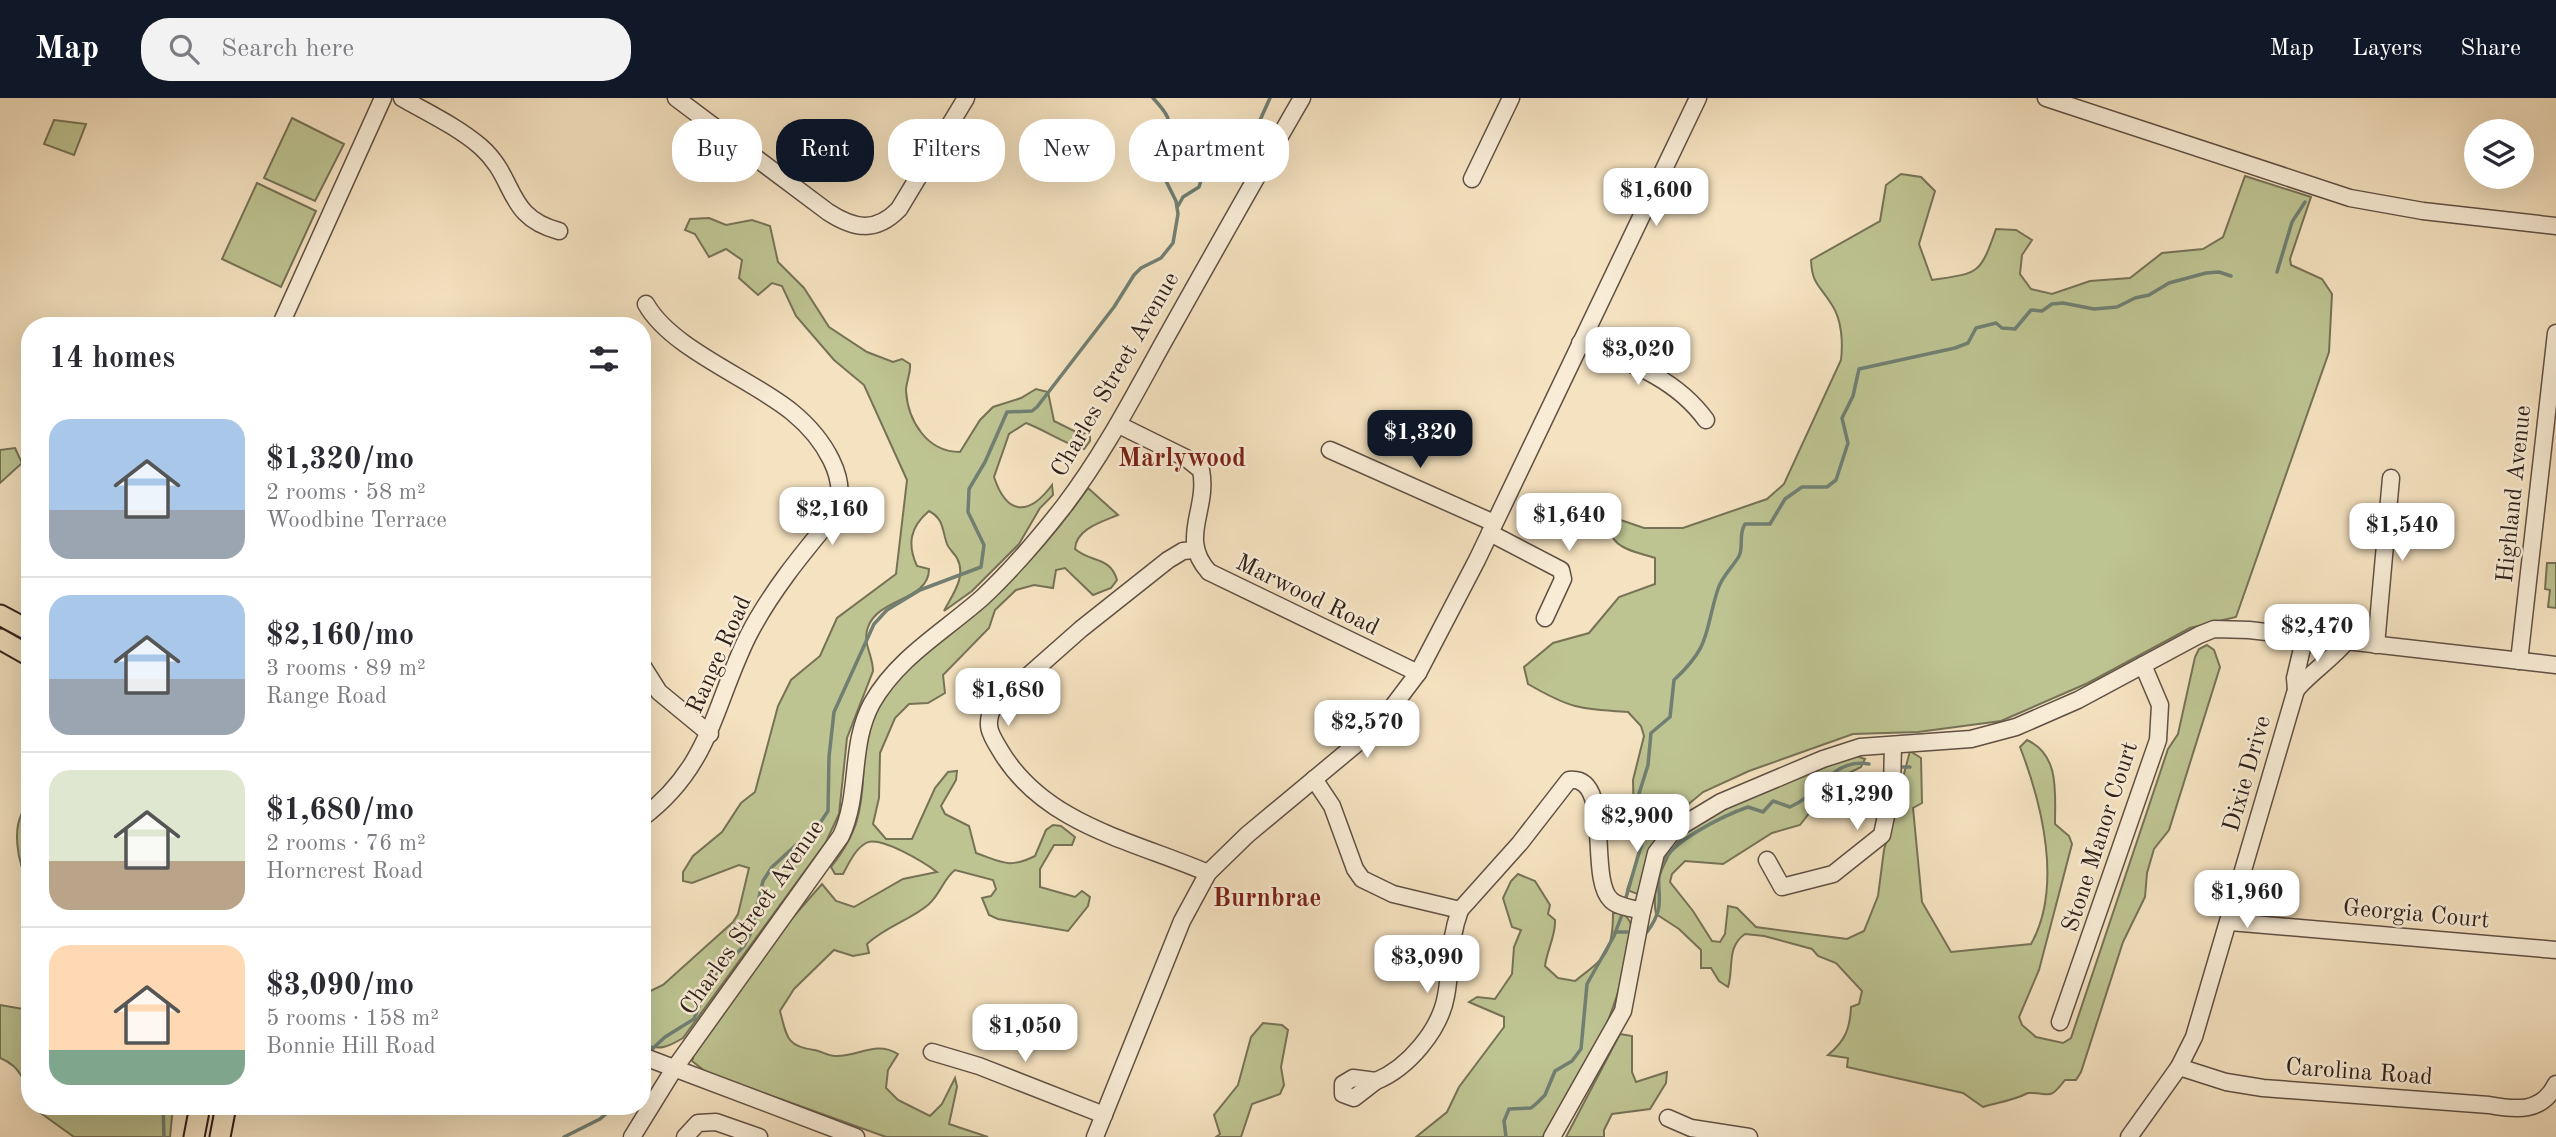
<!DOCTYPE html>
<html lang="en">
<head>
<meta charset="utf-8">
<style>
  body { margin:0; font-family:"Old Standard TT",serif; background:#f2f2f3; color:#2b2b33; height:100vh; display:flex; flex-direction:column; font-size:26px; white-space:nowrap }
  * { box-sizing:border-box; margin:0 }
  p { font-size:23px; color:#7c7c81 }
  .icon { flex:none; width:38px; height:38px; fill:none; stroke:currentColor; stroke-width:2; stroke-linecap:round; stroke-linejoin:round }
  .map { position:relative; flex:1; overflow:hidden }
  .details { position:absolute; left:21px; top:219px; width:630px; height:798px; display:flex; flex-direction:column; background:#fff; border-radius:28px; box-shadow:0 7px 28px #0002 }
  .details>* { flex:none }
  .banner { position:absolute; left:672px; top:21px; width:665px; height:63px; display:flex; gap:14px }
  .fabs { position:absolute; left:2464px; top:21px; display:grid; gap:14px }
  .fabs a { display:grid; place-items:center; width:70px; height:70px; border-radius:50%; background:#fff; box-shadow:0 7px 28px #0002; font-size:35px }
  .price { position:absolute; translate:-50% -60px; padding:0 16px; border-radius:14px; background:#fff; color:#222; font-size:23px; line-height:46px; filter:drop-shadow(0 2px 4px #0008) }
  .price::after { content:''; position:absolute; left:50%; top:42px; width:21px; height:16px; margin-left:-10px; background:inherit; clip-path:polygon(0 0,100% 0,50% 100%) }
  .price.current { background:#111827; color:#fff }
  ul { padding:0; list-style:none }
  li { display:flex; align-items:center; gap:21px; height:175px; padding:0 28px }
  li+li { border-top:2px solid #e1e1e2 }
  li span { display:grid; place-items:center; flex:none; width:196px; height:140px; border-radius:21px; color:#555 }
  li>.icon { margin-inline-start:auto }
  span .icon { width:84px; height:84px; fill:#fffc; stroke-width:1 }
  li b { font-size:30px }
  h2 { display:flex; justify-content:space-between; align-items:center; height:84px; padding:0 28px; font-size:30px }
  .pill { padding:0 24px; border-radius:28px; background:#fff; box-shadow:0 7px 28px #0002; font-size:24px; line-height:63px }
  .pill.current { background:#111827; color:#fff }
  header { display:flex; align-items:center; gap:42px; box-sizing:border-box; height:98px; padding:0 35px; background:#111827; color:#fff }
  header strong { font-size:33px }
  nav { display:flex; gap:38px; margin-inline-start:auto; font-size:24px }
  .search { width:490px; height:63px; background:#f2f2f3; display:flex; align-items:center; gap:18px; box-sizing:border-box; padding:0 24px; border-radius:28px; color:#7c7c81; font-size:26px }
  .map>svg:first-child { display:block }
</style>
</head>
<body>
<header>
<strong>Map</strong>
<div class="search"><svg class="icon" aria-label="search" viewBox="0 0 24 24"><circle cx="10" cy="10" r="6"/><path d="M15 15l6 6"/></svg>Search here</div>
<nav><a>Map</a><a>Layers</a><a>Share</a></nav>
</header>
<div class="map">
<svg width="2556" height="1039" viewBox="0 0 2556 1039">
  <rect width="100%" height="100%" fill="#f5e2c0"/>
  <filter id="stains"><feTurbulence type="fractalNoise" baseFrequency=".00286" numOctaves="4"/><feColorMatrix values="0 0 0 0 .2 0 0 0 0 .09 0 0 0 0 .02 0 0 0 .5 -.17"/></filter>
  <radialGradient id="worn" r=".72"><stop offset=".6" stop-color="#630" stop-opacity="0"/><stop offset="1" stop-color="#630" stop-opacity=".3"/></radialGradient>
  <g fill="#bdc391" stroke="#767256" stroke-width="2">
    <polygon points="292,20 344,46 315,103 264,80"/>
    <polygon points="54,22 86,26 74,57 44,46"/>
    <path d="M1901,76L1921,79L1935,93L1919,146L1932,182C1979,175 1980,177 1996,131L2016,132L2032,142L2022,157L2020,176L2031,191L2052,196L2090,183L2130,180L2162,155L2203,151L2223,139L2245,78L2311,99L2290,161L2291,167L2322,181L2332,196L2329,254L2236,519L2190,530L2088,585L2001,623L1918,634L1853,636L1749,673L1703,694L1660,730L1640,797L1627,792L1648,730V727L1634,728L1633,682L1644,638L1641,628L1628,614C1580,611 1571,611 1528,586L1524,569L1553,545L1589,535L1619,499L1655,486V460C1627,451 1609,451 1606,417L1644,430H1683L1767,401L1784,386L1841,262C1843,245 1842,222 1832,207C1820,187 1812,187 1811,162L1880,123L1886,87Z"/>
    <polygon points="257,85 316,113 281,189 222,161"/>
    <path d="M709,120L726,127L752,122L770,128L778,164L804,190L829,229L867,254L893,264L902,261L910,266C911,276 906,283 906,293C908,323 927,354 960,354L980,322L993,309L1021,300L1036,291L1048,294L1054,323L1080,336L1090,334V343L1084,351C1064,346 1047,333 1026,325L1009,336L994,379C1007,418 1029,418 1052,387L1053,397L1040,410L1019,446L972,493L944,513C952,497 967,479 957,460C954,455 949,451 947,446C942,432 944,421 929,413C910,429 907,446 917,468L929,471C929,503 879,499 868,529C862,545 873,557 873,573L847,640L839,716L826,744L683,940C668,949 660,953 642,946V897L663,887L733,824L738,816L749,770L739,767L692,785L683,783V774L693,758L722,734L741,705L755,694L778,608L791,582L820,558L837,520L896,476L907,382L864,287L834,262L796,218L782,188L772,185L758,197L739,180L742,162L726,151L709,159L695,136L685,132L690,121Z"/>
    <polygon points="15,350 22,365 0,385 0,352"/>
    <path d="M1088,390L1118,417C1101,424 1076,431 1075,451C1091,465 1110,458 1117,482L1111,490L1093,497L1065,470L1056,472L1053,490L1034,487L1016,492L995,512L989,530L943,577L945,595L928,605L909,606L895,620L880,655L879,700L873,726L886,741H912L935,690L948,674L957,673L956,682L941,708L945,716L969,728L976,755C1002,764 1009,771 1035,758L1046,732L1053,727L1061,728L1075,739L1072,747H1054L1040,771V789L1075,799L1082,793L1090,799L1088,808L1068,833L998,821L989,817L982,800L991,798L996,791L993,782L955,772C943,781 941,796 928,807C910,822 885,829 867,846L869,855L853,858L834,852L794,891L780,913C787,939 786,948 814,952C821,953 828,958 835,958C859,959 875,942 898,956L888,972L886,990L898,1002L930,1018L942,1006L955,980L957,989L949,1026L988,1039H886L706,974L692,963L697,948L787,826L822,786L836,803L854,809L903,781L937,774C925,765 880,737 866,745C855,751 849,765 843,776H835L831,769C842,755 852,740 857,722C870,677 854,647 884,599C910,559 954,533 989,502C1026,470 1060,430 1088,390Z"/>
    <polygon points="2547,465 2556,465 2556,510 2548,509 2550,492 2545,491"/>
    <path d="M2207,547L2214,552L2220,569L2169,732L2154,751L2147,775L2145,799L2123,844L2081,974L2076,982H2065C2048,1004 2051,994 2028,995C2012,1003 1999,1004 1983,1009L1963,995L1847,969L1848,960L1828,957C1845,943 1850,931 1851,909L1859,906L1862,893L1836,865L1818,858L1812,851L1764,838L1745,836C1726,849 1734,870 1728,889L1719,883L1711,870H1701V852L1679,831L1656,816C1650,787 1669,748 1692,730C1707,717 1839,656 1854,657C1858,658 1861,660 1865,661L1861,669L1835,682L1800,727L1772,735L1723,766L1685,763L1672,776L1670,784L1693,813L1712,843L1720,844L1725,836L1728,808L1737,810L1756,829L1847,841L1864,833L1878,798L1884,752L1910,653L1921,660L1922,705L1913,710L1922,804L1951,854L2031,846C2063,789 2042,706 2020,649L2027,642C2060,657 2055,695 2055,726L2069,738L2072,746L2039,872L2019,919L2022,927L2036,939L2063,945L2071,940L2168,651L2178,636L2195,559L2199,551Z"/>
    <path d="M30,705V789C18,766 8,724 30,705Z"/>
    <path d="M1518,776L1535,783L1550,807L1548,816L1555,822C1556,837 1547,852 1545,868L1558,880L1575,883C1606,859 1613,855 1613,815H1622C1626,818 1630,822 1631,827C1637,852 1602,941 1590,966C1577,991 1559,1015 1544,1039H1416L1447,1014L1459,989L1504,929V919L1469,904L1477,899L1495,901L1512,876L1514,849L1521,832L1512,829L1503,800L1511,783Z"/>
    <path d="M30,905V1007C26,985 22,969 0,960V907L23,911Z"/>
    <polygon points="1263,925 1282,927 1288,932 1281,969 1284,987 1280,996 1252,1006 1241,1039 1216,1039 1220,1036 1214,1017 1238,987 1251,939"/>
    <polygon points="1620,936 1632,938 1632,974 1636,984 1667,974 1666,985 1650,1011 1612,1016 1604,1032 1604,1039 1566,1039"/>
    <polygon points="31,1008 173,1008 170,1039 74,1039"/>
  </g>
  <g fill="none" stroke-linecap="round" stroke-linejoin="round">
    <g stroke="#717f72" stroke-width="3.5">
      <polyline points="1178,108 1183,99 1199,89 1205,69 1225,69 1256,31 1270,0"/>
      <polyline points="2277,174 2292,124 2305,104"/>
      <polyline points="1902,669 1910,669"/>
      <path d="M1625,803L1644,737L1638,699L1648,667L1651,635L1670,619L1674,582C1712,547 1704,534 1718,491C1722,478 1733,469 1739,458C1744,448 1738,437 1745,426H1770L1785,401L1802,389H1827L1836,382L1848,345L1842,320L1853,298L1859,271L1955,250L1968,245L1976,230L1996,225L2002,230L2015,231L2031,212L2042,213L2052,206L2063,205L2094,211L2117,209L2135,200L2149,197L2169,185L2206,175L2219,174L2231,178"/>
      <polyline points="1615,834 1627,834"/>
      <path d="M1647,834C1670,804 1652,792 1662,766C1671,743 1725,717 1748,709L1763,714L1773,703L1790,709C1822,695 1831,660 1869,666"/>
      <path d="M648,955L665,939L694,921L709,883L744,848L750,837L763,783L772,769L820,725L828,713L829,659L834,614L874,526L887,512L920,492L981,469L984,447L968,414L969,391L985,364L1007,314L1032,313L1037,309L1114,209L1134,177L1141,170L1161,160L1173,145L1178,116L1176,103L1152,55L1167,43C1173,22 1167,15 1153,0"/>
      <polyline points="163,1008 164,1039"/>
      <polyline points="564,1039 600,1021 615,1008"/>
      <polyline points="1506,1039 1504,1023 1509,1011 1531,1010 1537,1005 1545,997 1555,973 1572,963 1581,951 1587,886 1614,838 1623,814"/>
    </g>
    <defs>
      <g id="minor">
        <path d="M402,0C428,15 458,29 481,49C517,81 505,119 559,133"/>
        <path d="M676,0L828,114C854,131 876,135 899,111L966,0"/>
        <polyline points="2046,0 2350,100 2423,113 2556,128"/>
        <polyline points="1472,81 1511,0"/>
        <polyline points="280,228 383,0"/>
        <path d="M1580,245C1628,264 1675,279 1706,322"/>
        <path d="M1119,327L1186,360L1201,372C1209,412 1178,440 1209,474L1418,575"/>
        <polyline points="1330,352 1494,425"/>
        <polyline points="1490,435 1561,472 1563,481 1545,520"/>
        <path d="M1194,452L1183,453L1168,462L1081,531L994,608C984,626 990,636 1000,652C1044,727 1134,743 1208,775"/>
        <polyline points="2376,547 2391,380"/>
        <polyline points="2519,563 2556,235"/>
        <polyline points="642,567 659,594 710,636"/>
        <path d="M2296,592C2311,574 2331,562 2346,544"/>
        <path d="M1314,681L1332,708L1355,771L1362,781L1393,796L1460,812L1520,745L1569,682C1614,677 1587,780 1611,802C1618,809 1632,810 1642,813"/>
        <path d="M642,720C711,668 713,609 748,538C770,495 801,457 832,420C855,383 820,337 792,314C752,281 671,251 646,206"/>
        <polyline points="1767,762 1782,789 1833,776 1882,737 1892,689 1893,647"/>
        <polyline points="2230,824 2556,852"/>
        <polyline points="2060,924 2158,642 2160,607 2143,567"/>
        <polyline points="932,954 979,968 1104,1017"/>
        <polyline points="642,958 856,1039"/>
        <path d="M2179,969L2226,984L2263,990L2489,1007C2516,1012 2542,1015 2556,986"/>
        <polygon points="1353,980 1376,983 1354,1000 1343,996 1343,986"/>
        <path d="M1376,983C1408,970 1440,932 1446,898C1452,866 1448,845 1460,812"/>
        <polyline points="1668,1020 1691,1030 1749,1039"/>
        <path d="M632,1039L674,971L841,738C861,695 849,647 872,605C898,559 945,533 983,499C1013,471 1039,440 1064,408C1103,357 1132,301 1163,245C1209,163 1255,81 1302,0"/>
        <polyline points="685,1039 698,1025 716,1024 759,1039"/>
        <polyline points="1095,1039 1182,823 1208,775 1247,737 1378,628 1418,575 1477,462 1698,0"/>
        <polyline points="1552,1039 1623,913 1642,813 1656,755 1673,733 1721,704 1823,661 1860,649 1971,641 2016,629 2078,602 2199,537 2214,531 2249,532 2556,567"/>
        <polyline points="2129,1039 2179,969 2194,939 2296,592 2295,580 2305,538"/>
      </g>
      <g id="major">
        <polyline points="0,517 30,533"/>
        <polyline points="0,541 30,558"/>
        <polyline points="194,1039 200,1008"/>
        <polyline points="220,1039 226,1008"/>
      </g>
    </defs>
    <use href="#minor" stroke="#605044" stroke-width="19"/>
    <use href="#major" stroke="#2f201b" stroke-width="23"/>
    <use href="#minor" stroke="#f8ecd6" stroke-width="16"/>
    <use href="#major" stroke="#f5e2c0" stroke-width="19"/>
  </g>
  <g text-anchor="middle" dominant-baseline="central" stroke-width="5" stroke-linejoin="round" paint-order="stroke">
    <g font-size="24" fill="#2f201b" stroke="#f8ecd6">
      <text transform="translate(1116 277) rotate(-60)">Charles Street Avenue</text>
      <text transform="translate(2515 396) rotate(-84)">Highland Avenue</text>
      <text transform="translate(1307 498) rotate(26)">Marwood Road</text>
      <text transform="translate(720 557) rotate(-66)">Range Road</text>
      <text transform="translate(2248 676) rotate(-74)">Dixie Drive</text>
      <text transform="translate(2101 739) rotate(-72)">Stone Manor Court</text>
      <text transform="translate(2416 817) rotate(5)">Georgia Court</text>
      <text transform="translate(753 820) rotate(-55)">Charles Street Avenue</text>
      <text transform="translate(2359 975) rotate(4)">Carolina Road</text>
    </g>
    <g font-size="26" font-weight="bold" fill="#7a1f14" stroke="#f8ecd6">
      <text x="1182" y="361">Marlywood</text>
      <text x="1267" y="801">Burnbrae</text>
    </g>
  </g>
  <rect width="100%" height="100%" filter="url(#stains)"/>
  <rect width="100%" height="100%" fill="url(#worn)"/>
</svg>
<div class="fabs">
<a><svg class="icon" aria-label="layers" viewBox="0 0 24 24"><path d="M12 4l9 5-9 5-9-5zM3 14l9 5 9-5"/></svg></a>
</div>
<b class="price" style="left:1656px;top:130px">$1,600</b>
<b class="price" style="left:1638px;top:289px">$3,020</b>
<b class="price current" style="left:1420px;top:372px">$1,320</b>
<b class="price" style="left:832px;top:449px">$2,160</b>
<b class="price" style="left:1569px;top:455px">$1,640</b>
<b class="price" style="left:2402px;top:465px">$1,540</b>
<b class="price" style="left:2317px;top:566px">$2,470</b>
<b class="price" style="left:1008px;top:630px">$1,680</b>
<b class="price" style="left:1367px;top:662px">$2,570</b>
<b class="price" style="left:1857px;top:734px">$1,290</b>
<b class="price" style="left:1637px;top:756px">$2,900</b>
<b class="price" style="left:2247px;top:832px">$1,960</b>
<b class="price" style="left:1427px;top:897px">$3,090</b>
<b class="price" style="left:1025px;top:966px">$1,050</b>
<div class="banner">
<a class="pill">Buy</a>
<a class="pill current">Rent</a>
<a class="pill">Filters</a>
<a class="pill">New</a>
<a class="pill">Apartment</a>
</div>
<section class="details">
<h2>14 homes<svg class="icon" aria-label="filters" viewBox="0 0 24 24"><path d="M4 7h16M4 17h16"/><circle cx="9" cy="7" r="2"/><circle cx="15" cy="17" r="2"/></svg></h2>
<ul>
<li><span style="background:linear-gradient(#a9c7e8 65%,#9aa5b1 0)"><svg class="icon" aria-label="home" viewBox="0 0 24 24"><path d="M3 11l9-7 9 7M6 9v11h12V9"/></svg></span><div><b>$1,320/mo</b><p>2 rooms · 58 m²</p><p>Woodbine Terrace</p></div></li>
<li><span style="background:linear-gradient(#a9c7e8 60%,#9aa5b1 0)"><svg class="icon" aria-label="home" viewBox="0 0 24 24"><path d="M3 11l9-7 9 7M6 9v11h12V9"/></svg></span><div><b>$2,160/mo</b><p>3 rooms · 89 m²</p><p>Range Road</p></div></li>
<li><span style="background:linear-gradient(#dfe7d0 65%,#b9a48a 0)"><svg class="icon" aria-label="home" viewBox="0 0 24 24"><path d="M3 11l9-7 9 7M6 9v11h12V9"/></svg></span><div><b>$1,680/mo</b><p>2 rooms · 76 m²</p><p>Horncrest Road</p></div></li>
<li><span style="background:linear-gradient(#ffd9b3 75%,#7fa58c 0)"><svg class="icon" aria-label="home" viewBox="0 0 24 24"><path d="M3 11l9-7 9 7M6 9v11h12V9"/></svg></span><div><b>$3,090/mo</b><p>5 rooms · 158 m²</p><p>Bonnie Hill Road</p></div></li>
</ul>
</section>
</div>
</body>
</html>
